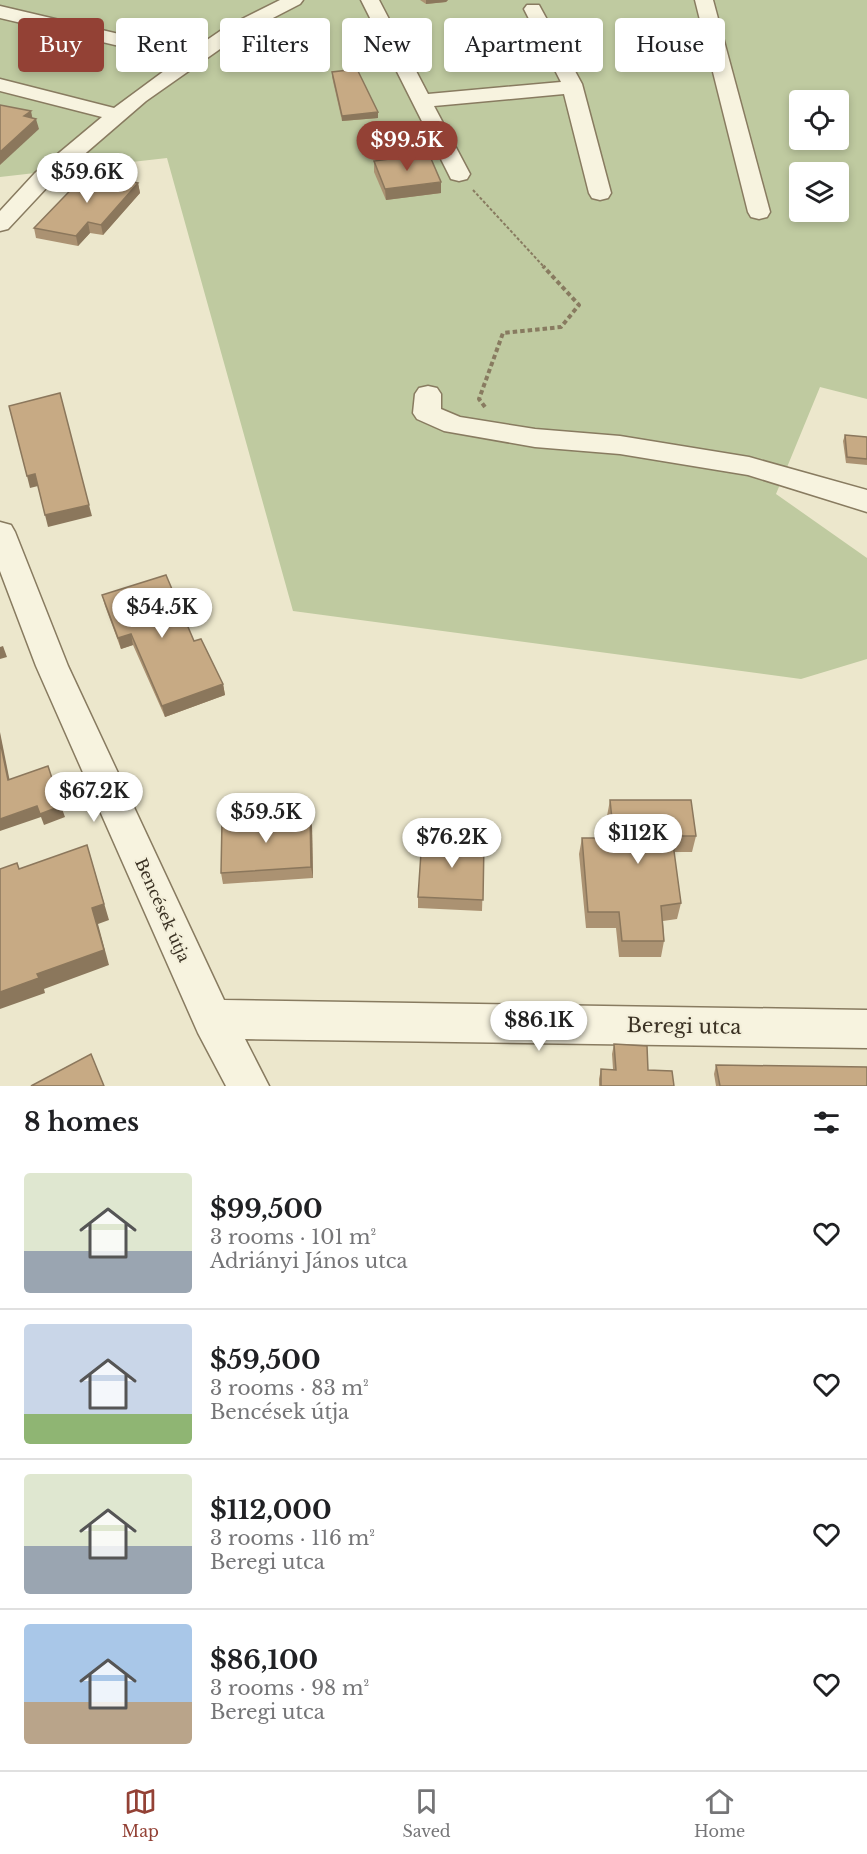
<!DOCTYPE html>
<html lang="en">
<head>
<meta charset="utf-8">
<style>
  body { margin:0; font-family:"Libre Baskerville",serif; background:#f2f2f2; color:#202124; height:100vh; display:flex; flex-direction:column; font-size:22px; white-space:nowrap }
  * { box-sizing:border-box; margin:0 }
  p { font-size:20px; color:#757577 }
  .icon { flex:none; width:33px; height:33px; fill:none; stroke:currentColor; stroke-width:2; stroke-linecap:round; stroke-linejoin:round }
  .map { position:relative; height:1086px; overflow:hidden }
  .panel { display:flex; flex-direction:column; background:#fff; flex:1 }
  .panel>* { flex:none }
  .top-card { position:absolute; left:18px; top:18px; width:831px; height:54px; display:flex; gap:12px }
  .tools { position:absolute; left:789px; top:90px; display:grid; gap:12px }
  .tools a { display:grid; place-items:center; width:60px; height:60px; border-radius:6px; background:#fff; box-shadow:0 3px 9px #0003; font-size:30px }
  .price { position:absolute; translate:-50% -51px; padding:0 14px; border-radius:21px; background:#fff; color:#222; font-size:20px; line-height:39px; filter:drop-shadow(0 2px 3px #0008) }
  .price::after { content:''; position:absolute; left:50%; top:36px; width:18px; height:14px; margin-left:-9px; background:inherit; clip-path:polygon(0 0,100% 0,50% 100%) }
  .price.selected { background:#934135; color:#fff }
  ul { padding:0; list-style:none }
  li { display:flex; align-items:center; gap:18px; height:150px; padding:0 24px }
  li+li { border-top:2px solid #e0e0e0 }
  li span { display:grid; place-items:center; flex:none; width:168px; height:120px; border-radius:6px; color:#555 }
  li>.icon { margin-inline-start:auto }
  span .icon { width:72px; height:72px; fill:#fffc; stroke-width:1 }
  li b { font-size:26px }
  h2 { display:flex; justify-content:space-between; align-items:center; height:72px; padding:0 24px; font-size:26px }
  .chip { padding:0 21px; border-radius:6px; background:#fff; box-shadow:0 3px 9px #0003; font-size:21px; line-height:54px }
  .chip.selected { background:#934135; color:#fff }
  .tabs { display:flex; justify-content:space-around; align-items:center; height:84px; border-top:2px solid #e0e0e0; background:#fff; font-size:16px; color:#757577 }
  .tabs a { display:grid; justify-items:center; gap:3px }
  .tabs .selected { color:#934135 }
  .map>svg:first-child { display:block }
</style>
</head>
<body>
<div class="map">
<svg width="867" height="1086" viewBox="0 0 867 1086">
  <rect width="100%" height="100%" fill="#ece7cc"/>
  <path fill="#bfcaa0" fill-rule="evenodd" d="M0,0H867V399L820,387L776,494L867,558V659L801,679L293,611L167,158L0,177ZM800,100H838V140H800ZM800,172H838V212H800Z"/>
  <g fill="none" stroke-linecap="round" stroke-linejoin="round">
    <defs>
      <g id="minor">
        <polygon points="280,0 303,0 300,4 240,35 146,101 51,183 8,229 0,231 0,211 35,173 102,117 0,91 0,79 114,108 179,60 0,18 0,6 191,51 226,27"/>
        <polygon points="361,0 379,0 428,94 561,82 524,9 527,5 539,5 582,84 611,193 608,198 600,200 592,198 589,193 564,94 434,106 470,174 467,179 459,181 451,179"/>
        <polygon points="695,0 713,0 770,212 767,217 759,219 751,217 748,212"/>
        <polygon points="428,386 437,388 441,394 441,409 460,417 535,429 620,436 749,457 867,490 867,512 748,475 620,454 535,447 444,431 417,419 413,413 415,394 419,388"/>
        <polygon points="0,522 11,525 15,532 68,666 224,1000 867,1010 867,1048 245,1039 269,1086 226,1086 198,1033 36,666 0,571"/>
      </g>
    </defs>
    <use href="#minor" stroke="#887b60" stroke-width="3"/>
    <polyline stroke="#887b60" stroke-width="2" stroke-dasharray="3 2" stroke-linecap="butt" points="473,190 545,268"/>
    <polyline stroke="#887b60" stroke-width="4" stroke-dasharray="4.5 3" stroke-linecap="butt" points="485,407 479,399 503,333 561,327 579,305 543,266"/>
    <use href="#minor" fill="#f7f3df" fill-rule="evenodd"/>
  </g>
  <g fill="#ab9272">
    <polygon points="420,0 448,0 446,2 426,4"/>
    <polygon points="332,72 378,118 342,121 332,77"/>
    <polygon points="374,161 441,193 386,200 374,172"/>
    <polygon points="138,183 140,193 103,235 90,233 78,246 36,238 34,228"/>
    <polygon points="845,435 867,437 867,465 846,463 843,441"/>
    <polygon points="102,595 194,641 223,684 225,695 165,717 133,645 121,649 105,606"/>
    <polygon points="610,800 696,836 692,852 674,852 681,903 677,919 663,921 664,941 661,957 619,957 616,928 586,928 579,854 582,838 609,838 607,816"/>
    <polygon points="312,826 313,878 223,884 221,873"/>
    <polygon points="484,842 482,911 418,908 418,897"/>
    <polygon points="614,1044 648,1070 674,1086 599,1086 599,1079 601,1069 613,1069 612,1054"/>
    <polygon points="716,1065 867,1086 716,1086 714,1074"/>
  </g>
  <g fill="#8b775c">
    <polygon points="426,0 448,0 446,2 426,4"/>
    <polygon points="31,111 33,121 24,116"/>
    <polygon points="378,112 378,118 342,121 342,116"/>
    <polygon points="36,119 39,129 0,165 0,152"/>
    <polygon points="441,182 441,193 386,200 385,189"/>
    <polygon points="138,183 140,193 103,235 101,225"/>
    <polygon points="88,222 90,233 78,246 76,236"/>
    <polygon points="35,474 38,486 30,488 27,476"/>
    <polygon points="89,505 92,516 48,527 45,515"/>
    <polygon points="131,634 133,645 121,649 118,638"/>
    <polygon points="3,646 7,657 0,659 0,647"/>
    <polygon points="223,684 225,695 165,717 162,706"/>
    <polygon points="0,732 12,792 8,780 0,741"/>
    <polygon points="37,806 61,806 65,817 44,825 41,817 0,831 0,819"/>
    <polygon points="310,815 312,826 313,878 311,867"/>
    <polygon points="87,845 109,920 98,924 109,965 44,989 45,993 0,1009 0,992 37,974 92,908"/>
  </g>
  <g fill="#c7aa84" stroke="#8b775c" stroke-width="1.5">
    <polygon points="357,69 378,112 342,116 332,72"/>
    <polygon points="0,105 31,111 24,116 36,119 0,152"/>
    <polygon points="429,154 441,182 385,189 374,161"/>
    <polygon points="88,172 138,183 101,225 88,222 76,236 34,228"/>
    <polygon points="60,393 89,505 45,515 35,474 27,476 9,406"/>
    <polygon points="845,435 867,437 867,459 847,457"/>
    <polygon points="166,575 194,641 201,639 223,684 162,706 131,634 118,638 102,595"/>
    <polygon points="0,741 8,780 48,766 61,806 40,814 37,806 0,819"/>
    <polygon points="610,800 691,800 696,836 672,836 681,903 661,906 664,941 622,941 619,912 588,912 582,838 614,838"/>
    <polygon points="310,815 311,867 221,873 222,821"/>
    <polygon points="422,838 484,842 483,900 418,897"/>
    <polygon points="87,845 104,904 92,908 104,950 37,974 39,978 0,992 0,869 17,863 19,869"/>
    <polygon points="614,1044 647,1046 648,1070 672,1071 674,1086 601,1086 601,1069 616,1070"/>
    <polygon points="91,1054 104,1086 31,1086"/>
    <polygon points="716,1065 867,1067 867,1086 720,1086"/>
  </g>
  <g text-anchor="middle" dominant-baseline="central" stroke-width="4.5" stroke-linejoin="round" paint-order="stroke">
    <g font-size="16" fill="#3a3123" stroke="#f4f0db">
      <text transform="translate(163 910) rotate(66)">Bencések útja</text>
    </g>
    <g font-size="20" fill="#3a3123" stroke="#f4f0db">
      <text transform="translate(684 1026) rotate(1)">Beregi utca</text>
    </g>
  </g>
</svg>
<div class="tools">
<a><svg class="icon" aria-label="locate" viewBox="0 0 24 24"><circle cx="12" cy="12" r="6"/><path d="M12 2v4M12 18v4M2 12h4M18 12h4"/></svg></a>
<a><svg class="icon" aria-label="layers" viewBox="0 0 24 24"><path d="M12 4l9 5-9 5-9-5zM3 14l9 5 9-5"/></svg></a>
</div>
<b class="price selected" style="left:407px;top:172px">$99.5K</b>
<b class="price" style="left:87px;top:204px">$59.6K</b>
<b class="price" style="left:162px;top:639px">$54.5K</b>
<b class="price" style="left:94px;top:823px">$67.2K</b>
<b class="price" style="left:266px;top:844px">$59.5K</b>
<b class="price" style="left:638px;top:865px">$112K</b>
<b class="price" style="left:452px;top:869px">$76.2K</b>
<b class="price" style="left:539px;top:1052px">$86.1K</b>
<div class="top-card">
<a class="chip selected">Buy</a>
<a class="chip">Rent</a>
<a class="chip">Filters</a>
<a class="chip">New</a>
<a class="chip">Apartment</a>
<a class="chip">House</a>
</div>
</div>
<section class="panel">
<h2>8 homes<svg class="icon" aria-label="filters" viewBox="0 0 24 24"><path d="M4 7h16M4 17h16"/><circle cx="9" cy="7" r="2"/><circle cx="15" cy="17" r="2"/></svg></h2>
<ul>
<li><span style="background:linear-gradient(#dfe7d0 65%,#9aa5b1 0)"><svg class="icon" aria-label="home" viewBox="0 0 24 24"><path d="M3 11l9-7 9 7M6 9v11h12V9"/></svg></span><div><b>$99,500</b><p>3 rooms · 101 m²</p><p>Adriányi János utca</p></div><svg class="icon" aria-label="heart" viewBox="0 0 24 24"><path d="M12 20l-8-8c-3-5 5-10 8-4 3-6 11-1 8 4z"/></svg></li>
<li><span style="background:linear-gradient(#c9d6e8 75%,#8fb573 0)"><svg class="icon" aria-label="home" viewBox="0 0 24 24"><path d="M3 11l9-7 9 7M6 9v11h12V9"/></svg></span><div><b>$59,500</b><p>3 rooms · 83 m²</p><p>Bencések útja</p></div><svg class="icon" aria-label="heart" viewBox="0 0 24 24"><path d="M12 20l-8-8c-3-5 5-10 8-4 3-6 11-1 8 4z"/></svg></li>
<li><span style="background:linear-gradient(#dfe7d0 60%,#9aa5b1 0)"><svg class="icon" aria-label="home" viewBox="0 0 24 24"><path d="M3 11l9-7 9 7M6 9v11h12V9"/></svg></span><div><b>$112,000</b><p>3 rooms · 116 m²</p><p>Beregi utca</p></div><svg class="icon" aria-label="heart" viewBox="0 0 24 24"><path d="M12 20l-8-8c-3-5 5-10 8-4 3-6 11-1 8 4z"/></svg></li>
<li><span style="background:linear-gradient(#a9c7e8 65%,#b9a48a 0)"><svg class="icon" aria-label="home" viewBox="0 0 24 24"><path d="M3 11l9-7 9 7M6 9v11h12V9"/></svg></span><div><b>$86,100</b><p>3 rooms · 98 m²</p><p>Beregi utca</p></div><svg class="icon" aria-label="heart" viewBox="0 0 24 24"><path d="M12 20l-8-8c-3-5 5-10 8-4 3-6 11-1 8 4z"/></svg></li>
</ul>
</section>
<nav class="tabs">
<a class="selected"><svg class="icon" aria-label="map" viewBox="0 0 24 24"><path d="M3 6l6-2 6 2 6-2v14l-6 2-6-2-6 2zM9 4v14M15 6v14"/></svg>Map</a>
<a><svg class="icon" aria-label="saved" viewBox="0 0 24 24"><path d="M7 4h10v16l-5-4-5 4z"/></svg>Saved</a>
<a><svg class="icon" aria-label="home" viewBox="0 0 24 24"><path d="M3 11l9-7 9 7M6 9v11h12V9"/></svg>Home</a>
</nav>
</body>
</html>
